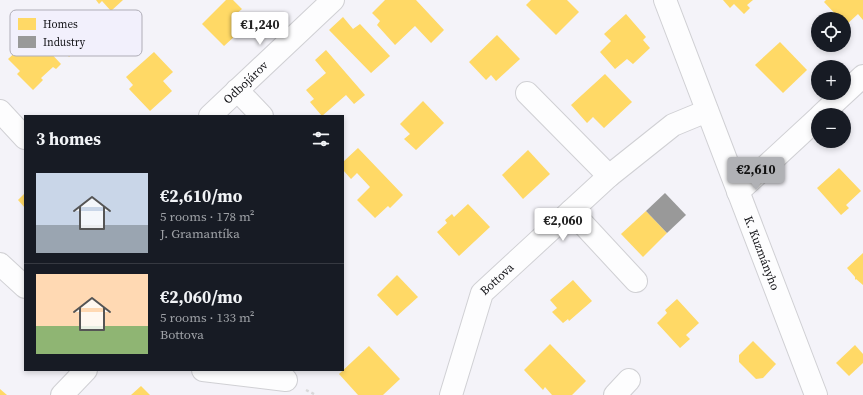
<!DOCTYPE html>
<html lang="en">
<head>
<meta charset="utf-8">
<style>
  body { margin:0; font-family:"Source Serif 4",serif; background:#20242c; color:#f1f3f6; height:100vh; display:flex; flex-direction:column; font-size:15px; white-space:nowrap }
  * { box-sizing:border-box; margin:0 }
  p { font-size:13px; color:#9ea1a6 }
  .icon { flex:none; width:22px; height:22px; fill:none; stroke:currentColor; stroke-width:2; stroke-linecap:round; stroke-linejoin:round }
  .map { position:relative; flex:1; overflow:hidden }
  .drawer { position:absolute; left:24px; top:115px; width:320px; height:256px; display:flex; flex-direction:column; background:#171b24; border-radius:0px; box-shadow:0 2px 6px #0003 }
  .drawer>* { flex:none }
  .tools { position:absolute; left:811px; top:12px; display:grid; gap:8px }
  .tools a { display:grid; place-items:center; width:40px; height:40px; border-radius:50%; background:#171b24; box-shadow:0 2px 6px #0003; font-size:20px }
  .price { position:absolute; translate:-50% -34px; padding:0 9px; border-radius:4px; background:#fff; color:#222; font-size:13px; line-height:26px; filter:drop-shadow(0 1px 2px #0008) }
  .price::after { content:''; position:absolute; left:50%; top:24px; width:12px; height:9px; margin-left:-6px; background:inherit; clip-path:polygon(0 0,100% 0,50% 100%) }
  .price.active { background:#b0b1b5; color:#111 }
  ul { padding:0; list-style:none }
  li { display:flex; align-items:center; gap:12px; height:100px; padding:0 12px }
  li+li { border-top:1px solid #363941 }
  li span { display:grid; place-items:center; flex:none; width:112px; height:80px; border-radius:0px; color:#555 }
  li>.icon { margin-inline-start:auto }
  span .icon { width:48px; height:48px; fill:#fffc; stroke-width:1 }
  li b { font-size:17px }
  h2 { display:flex; justify-content:space-between; align-items:center; height:48px; padding:0 12px; font-size:17px }
  .map>svg:first-child { display:block }
</style>
</head>
<body>
<div class="map">
<svg width="863" height="395" viewBox="0 0 863 395">
  <rect width="100%" height="100%" fill="#f4f3f9"/>
  <g fill="#ffd966">
    <polygon points="96,0 123,0 111,11 102,1 99,4"/>
    <polygon points="226,0 233,0 242,9 236,14 247,25 224,46 202,24"/>
    <polygon points="385,0 416,0 444,30 431,43 415,26 395,45 377,25 380,21 372,13"/>
    <polygon points="531,0 567,0 579,12 556,35 526,5"/>
    <polygon points="723,0 753,0 747,5 750,8 744,14 734,4 730,8"/>
    <polygon points="826,0 863,0 863,20 858,14 846,25 844,19 840,19 824,2"/>
    <polygon points="626,14 646,37 643,40 650,48 633,64 627,59 615,69 600,52 611,41 604,34"/>
    <polygon points="343,17 353,29 360,24 390,56 371,73 329,30"/>
    <polygon points="40,20 72,54 69,57 59,45 53,51 32,28"/>
    <polygon points="29,30 61,64 56,69 53,67 41,78 43,80 33,90 17,74 20,71 8,59 19,49 16,46"/>
    <polygon points="497,35 520,59 496,81 491,75 486,80 469,62"/>
    <polygon points="780,42 807,70 783,93 755,65"/>
    <polygon points="326,50 365,95 354,104 346,95 322,116 310,102 314,99 306,90 326,73 315,60"/>
    <polygon points="154,52 173,72 163,81 172,91 150,111 129,89 133,85 126,77"/>
    <polygon points="605,74 632,102 604,128 593,117 587,123 571,105"/>
    <polygon points="423,101 444,123 416,150 404,139 410,134 400,124"/>
    <polygon points="358,148 403,195 390,208 388,206 375,218 357,200 370,187 357,173 351,179 343,170 343,162"/>
    <polygon points="528,150 550,174 523,199 502,175"/>
    <polygon points="839,168 861,191 846,205 849,208 841,215 817,188"/>
    <polygon points="25,193 25,208 18,200"/>
    <polygon points="468,204 490,227 459,256 437,232 447,223 445,220 452,214 454,217"/>
    <polygon points="646,211 667,233 643,257 621,234"/>
    <polygon points="863,253 863,285 856,279 855,280 855,277 847,268"/>
    <polygon points="397,275 418,297 397,316 377,295"/>
    <polygon points="573,280 592,301 569,321 568,319 563,323 552,312 557,308 550,300"/>
    <polygon points="677,299 699,323 686,335 690,339 680,348 657,323 667,313 665,310"/>
    <polygon points="753,341 776,364 763,378 756,379 739,362 739,355"/>
    <polygon points="550,344 586,381 572,395 552,395 545,387 543,390 524,370"/>
    <polygon points="855,345 863,354 863,363 849,376 836,363"/>
    <polygon points="369,346 400,379 383,395 358,395 339,374"/>
    <polygon points="141,386 150,395 131,395"/>
    <polygon points="0,389 7,395 0,395"/>
  </g>
  <polygon fill="#999" points="665,193 686,215 667,233 646,211"/>
  <g fill="none" stroke-linecap="round" stroke-linejoin="round">
    <defs>
      <g id="minor">
        <path id="s1" d="M665,0L816,395"/>
        <polyline points="237,90 262,116"/>
        <polyline points="527,93 609,176"/>
        <polyline points="0,111 25,138"/>
        <polyline points="821,115 863,76"/>
        <path id="s2" d="M210,116L333,0"/>
        <polyline points="738,192 818,118"/>
        <polyline points="571,211 636,281"/>
        <polyline points="0,264 25,287"/>
        <polyline points="203,370 286,380"/>
        <polyline points="62,395 86,370"/>
        <path id="s3" d="M451,395L482,293L609,176L673,125L707,111"/>
        <polyline points="615,395 629,380"/>
      </g>
    </defs>
    <use href="#minor" stroke="#d0d0d4" stroke-width="24"/>
    <polyline stroke="#d9d9da" stroke-width="2.5" stroke-dasharray="3 3" stroke-linecap="butt" points="306,390 316,395"/>
    <use href="#minor" stroke="#fdfdfe" stroke-width="22"/>
  </g>
  <g text-anchor="middle" dominant-baseline="central" stroke-width="4" stroke-linejoin="round" paint-order="stroke">
    <g font-size="12" fill="#121216" stroke="#f2f0fc">
      <text stroke="none"><textPath href="#s2" startOffset="49">Odbojárov</textPath></text>
      <text stroke="none"><textPath href="#s1" startOffset="271">K. Kuzmányho</textPath></text>
      <text stroke="none"><textPath href="#s3" startOffset="127">Bottova</textPath></text>
    </g>
  </g>
  <rect x="10" y="10" width="132" height="46" rx="6" fill="#f2f0fc" stroke="#afadb7" stroke-width="1"/>
  <rect x="18" y="18" width="18" height="12" fill="#ffd966"/>
  <rect x="18" y="36" width="18" height="12" fill="#999"/>
  <g font-size="11" fill="#121216">
    <text x="43" y="28">Homes</text>
    <text x="43" y="46">Industry</text>
  </g>
</svg>
<div class="tools">
<a><svg class="icon" aria-label="locate" viewBox="0 0 24 24"><circle cx="12" cy="12" r="6"/><path d="M12 2v4M12 18v4M2 12h4M18 12h4"/></svg></a>
<a>+</a>
<a>−</a>
</div>
<b class="price" style="left:260px;top:46px">€1,240</b>
<b class="price active" style="left:756px;top:191px">€2,610</b>
<b class="price" style="left:563px;top:242px">€2,060</b>
<section class="drawer">
<h2>3 homes<svg class="icon" aria-label="filters" viewBox="0 0 24 24"><path d="M4 7h16M4 17h16"/><circle cx="9" cy="7" r="2"/><circle cx="15" cy="17" r="2"/></svg></h2>
<ul>
<li><span style="background:linear-gradient(#c9d6e8 65%,#9aa5b1 0)"><svg class="icon" aria-label="home" viewBox="0 0 24 24"><path d="M3 11l9-7 9 7M6 9v11h12V9"/></svg></span><div><b>€2,610/mo</b><p>5 rooms · 178 m²</p><p>J. Gramantíka</p></div></li>
<li><span style="background:linear-gradient(#ffd9b3 65%,#8fb573 0)"><svg class="icon" aria-label="home" viewBox="0 0 24 24"><path d="M3 11l9-7 9 7M6 9v11h12V9"/></svg></span><div><b>€2,060/mo</b><p>5 rooms · 133 m²</p><p>Bottova</p></div></li>
</ul>
</section>
</div>
</body>
</html>
